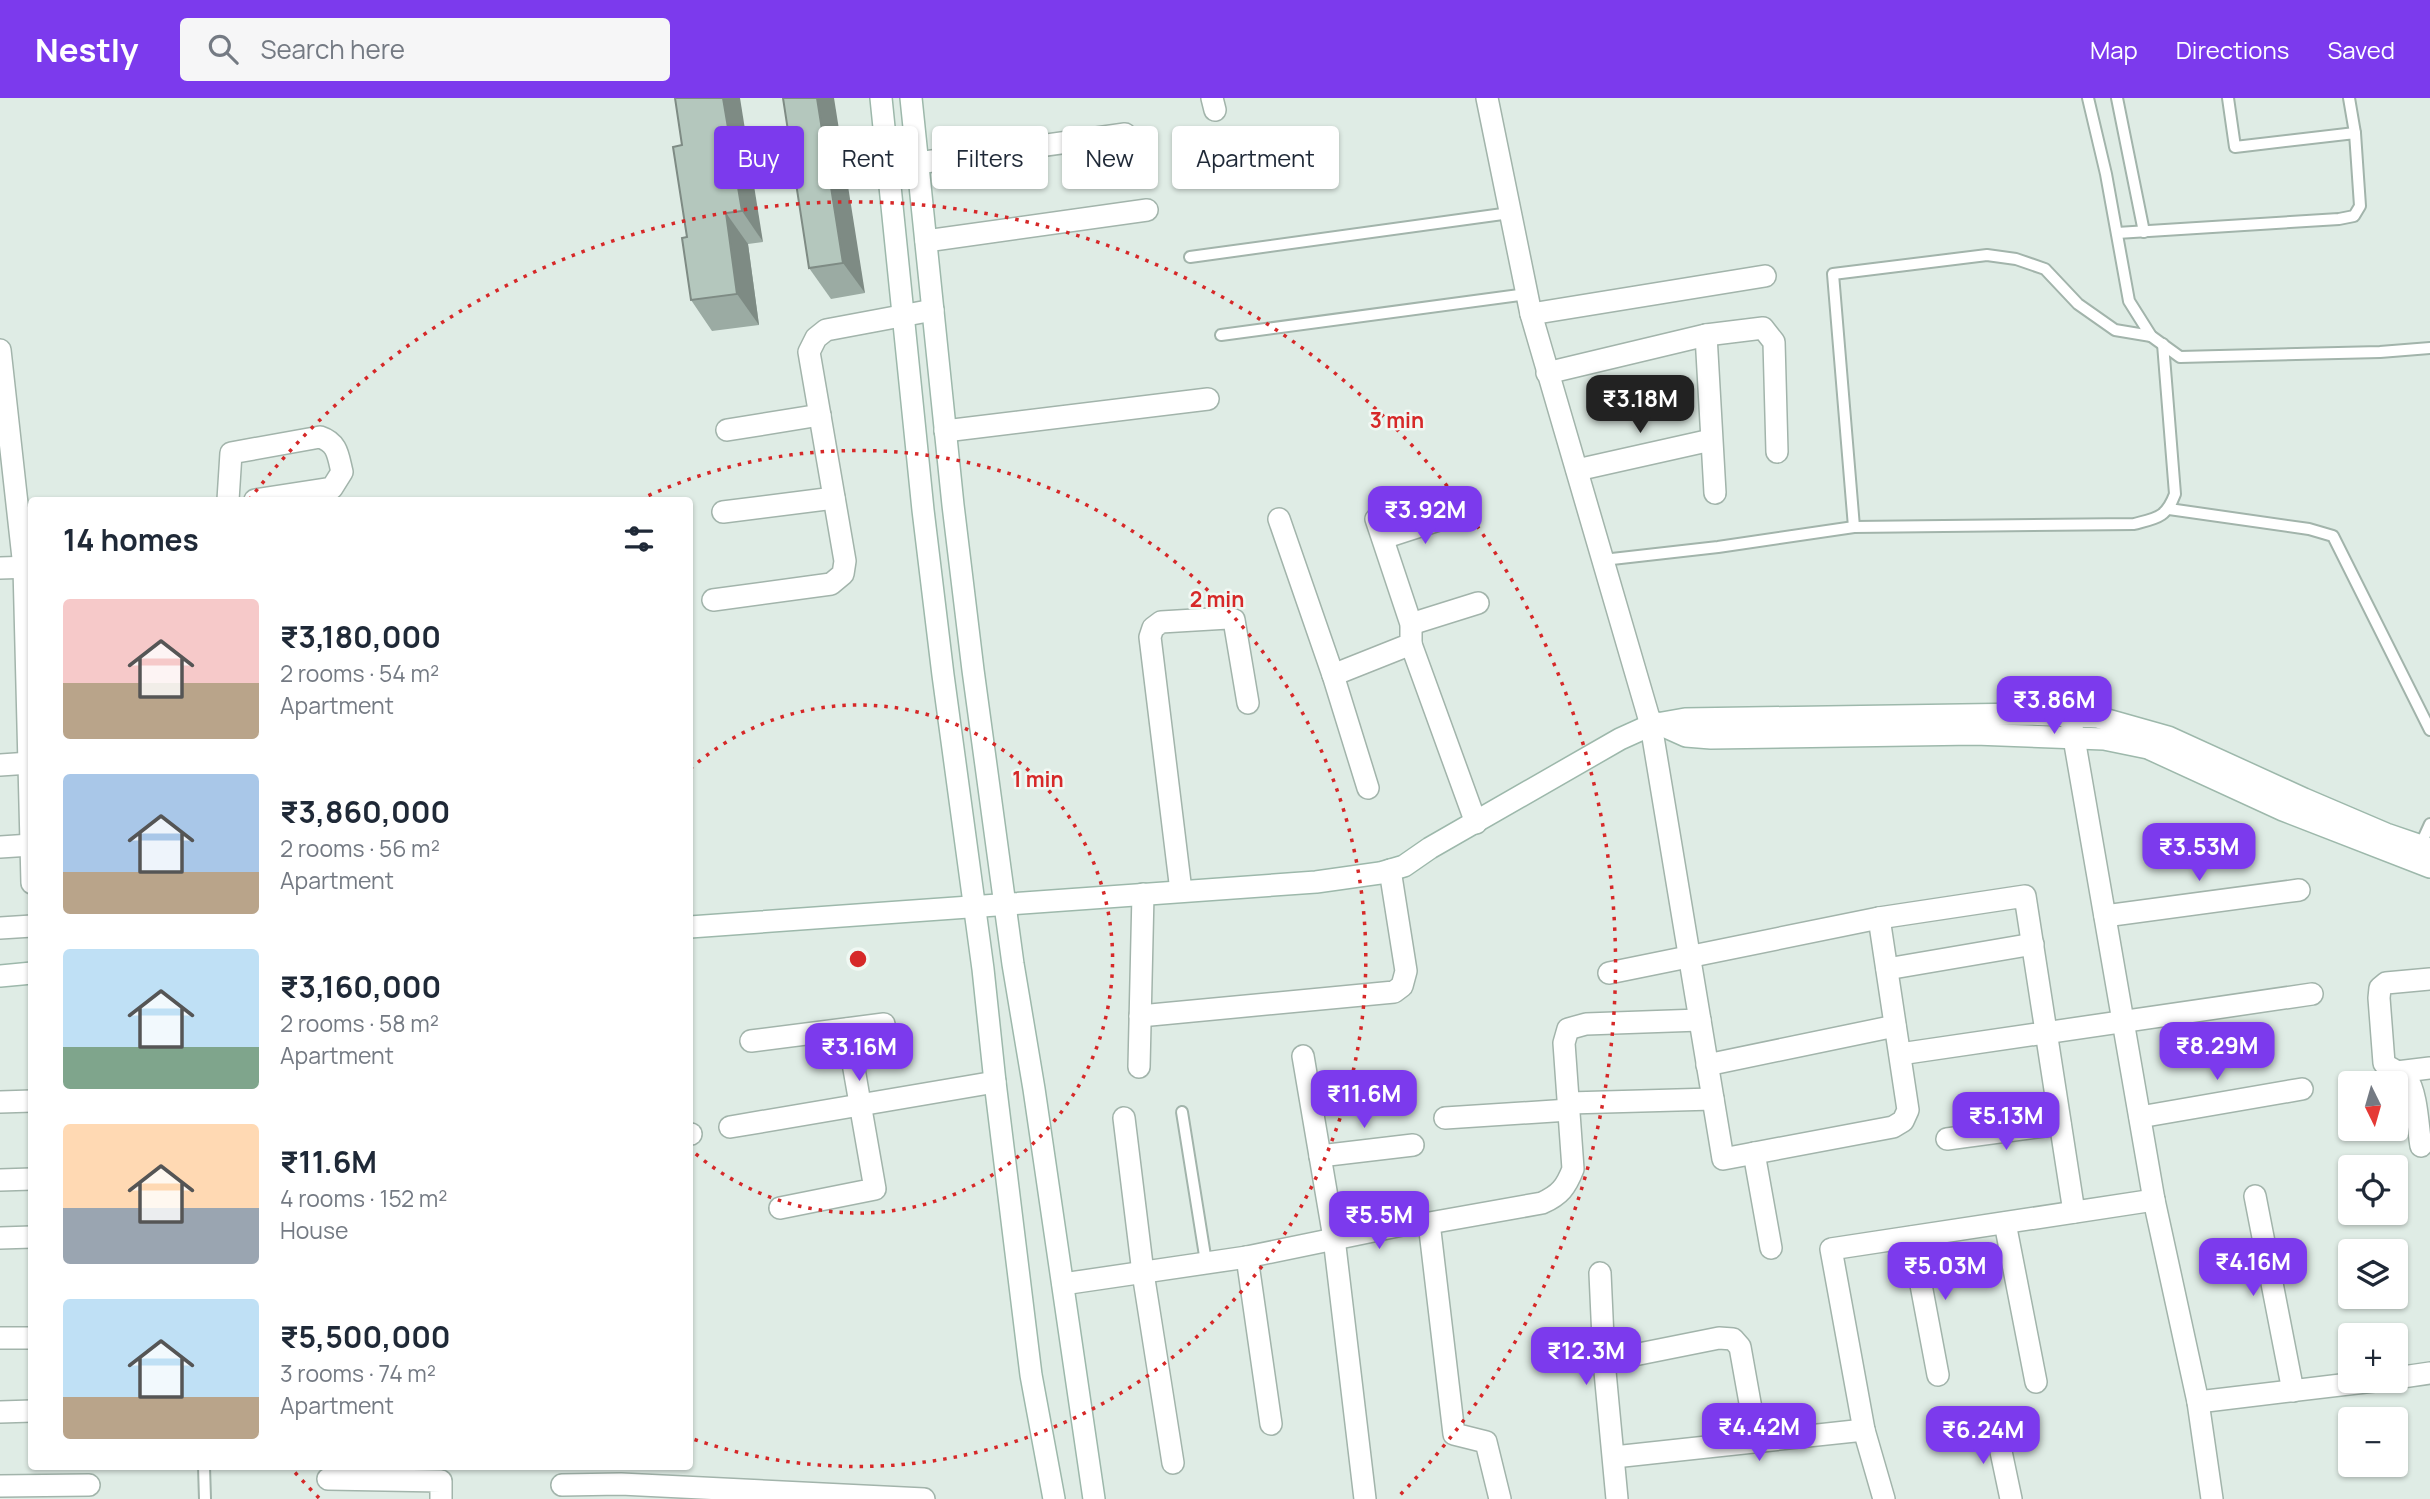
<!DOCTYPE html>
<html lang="en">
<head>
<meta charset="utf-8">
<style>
  body { margin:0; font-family:Manrope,sans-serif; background:#f6f6f7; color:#1f2937; height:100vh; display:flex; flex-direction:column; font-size:26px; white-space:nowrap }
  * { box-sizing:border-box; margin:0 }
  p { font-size:23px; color:#747a83 }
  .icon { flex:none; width:38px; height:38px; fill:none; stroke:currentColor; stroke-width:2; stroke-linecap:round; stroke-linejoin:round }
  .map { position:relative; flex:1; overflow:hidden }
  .sheet { position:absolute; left:28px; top:399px; width:665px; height:973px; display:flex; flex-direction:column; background:#fff; border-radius:7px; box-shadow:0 2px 5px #0004 }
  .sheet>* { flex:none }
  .hud { position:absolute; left:714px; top:28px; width:665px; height:63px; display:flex; gap:14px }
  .needle { width:46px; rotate:175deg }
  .fabs { position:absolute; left:2338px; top:973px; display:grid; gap:14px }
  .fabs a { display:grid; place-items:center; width:70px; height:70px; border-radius:7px; background:#fff; box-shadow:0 2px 5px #0004; font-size:35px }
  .price { position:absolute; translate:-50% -60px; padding:0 16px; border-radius:14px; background:#7c3aed; color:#fff; font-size:23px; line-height:46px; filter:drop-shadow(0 2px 4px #0008) }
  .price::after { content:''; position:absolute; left:50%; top:42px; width:21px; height:16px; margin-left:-10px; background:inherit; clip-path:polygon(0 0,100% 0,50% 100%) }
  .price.selected { background:#222; color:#fff }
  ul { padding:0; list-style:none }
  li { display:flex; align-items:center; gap:21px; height:175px; padding:0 35px }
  li span { display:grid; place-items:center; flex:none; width:196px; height:140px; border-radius:7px; color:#555 }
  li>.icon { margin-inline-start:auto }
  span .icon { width:84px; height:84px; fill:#fffc; stroke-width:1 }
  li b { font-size:30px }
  h2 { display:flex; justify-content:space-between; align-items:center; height:84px; padding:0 35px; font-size:30px }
  .pill { padding:0 24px; border-radius:7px; background:#fff; box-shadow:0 2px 5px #0004; font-size:24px; line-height:63px }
  .pill.selected { background:#7c3aed; color:#fff }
  header { display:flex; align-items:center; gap:42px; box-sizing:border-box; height:98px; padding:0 35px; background:#7c3aed; color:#fff }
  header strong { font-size:33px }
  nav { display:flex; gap:38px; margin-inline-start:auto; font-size:24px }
  .search { width:490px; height:63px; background:#f6f6f7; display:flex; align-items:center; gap:18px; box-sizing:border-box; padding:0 24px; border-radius:7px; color:#747a83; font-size:26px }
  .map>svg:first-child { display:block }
</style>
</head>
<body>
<header>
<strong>Nestly</strong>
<div class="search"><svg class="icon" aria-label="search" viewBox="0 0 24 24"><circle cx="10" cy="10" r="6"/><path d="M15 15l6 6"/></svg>Search here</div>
<nav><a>Map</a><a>Directions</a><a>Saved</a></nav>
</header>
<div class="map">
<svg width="2430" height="1401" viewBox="0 0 2430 1401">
  <rect width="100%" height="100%" fill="#dfece5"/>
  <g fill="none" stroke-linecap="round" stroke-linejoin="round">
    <defs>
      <g id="lane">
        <polyline points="2088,0 2106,76 2129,203 2151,238 2180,259 2380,254 2430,250"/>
        <polyline points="2117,0 2144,134"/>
        <polyline points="2349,0 2355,35"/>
        <polyline points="2117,135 2339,121 2354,118 2360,108 2355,35 2235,49 2228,0"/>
        <polyline points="1190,159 1510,115"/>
        <polyline points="1221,237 1527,196"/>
        <polyline points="2169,411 2309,431 2333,438 2430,632"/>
        <polyline points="1854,429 1833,176 1987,157 2016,161 2045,171 2078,206 2115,232 2151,238"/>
        <path d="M1603,462L1718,449L1854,429L2134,426C2157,420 2166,420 2175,396L2163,246"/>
        <polyline points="2420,748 2430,726"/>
        <polyline points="1182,1014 1206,1164"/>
        <polyline points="204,1368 205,1401"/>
      </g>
      <g id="street">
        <polyline points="1212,0 1215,12"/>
        <polyline points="1487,0 1531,216 1651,627 1723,1061 1893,1029 1903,1023 1908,1012 1879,820"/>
        <polyline points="918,65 1125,36"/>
        <polyline points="926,143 1147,112"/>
        <polyline points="1531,216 1765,178"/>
        <polyline points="1706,237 1715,395"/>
        <polyline points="0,252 24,469 32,785"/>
        <polyline points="1547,275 1706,237 1763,230 1774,244 1777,354"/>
        <polyline points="727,332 820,317"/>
        <polyline points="945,333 1208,301"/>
        <polyline points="1577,372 1711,342"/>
        <path d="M228,402L231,355L320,339C338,345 338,358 342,374L332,390L255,402"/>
        <polyline points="723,414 834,400"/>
        <polyline points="1279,421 1333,577"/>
        <polyline points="1383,440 1454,417"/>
        <polyline points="0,470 32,469"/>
        <polyline points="713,502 831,486 843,476 845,463 809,254 816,240 826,232 933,212"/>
        <polyline points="1411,526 1478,505"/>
        <polyline points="1411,546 1476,725"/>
        <polyline points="2071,623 2154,1102 2198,1304 2212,1401"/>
        <polyline points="0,667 30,665"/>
        <polyline points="1368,690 1333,577 1411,546 1411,526 1376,421"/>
        <polyline points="0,749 31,747"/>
        <polyline points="1181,793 1150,539 1153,530 1161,524 1228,520 1234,522 1248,605"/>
        <polyline points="2105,818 2299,792"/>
        <polyline points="0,830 32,828"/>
        <polyline points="1887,871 2033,846"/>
        <polyline points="1609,875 1879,820 2025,798 2074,1114"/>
        <polyline points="1140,918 1394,894 1402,888 1406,873 1390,772"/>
        <polyline points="751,943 884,926"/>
        <polyline points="1900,956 2312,896"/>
        <polyline points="1303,958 1334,1140 1365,1401"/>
        <polyline points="1707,967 1895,928"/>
        <polyline points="1139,969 1143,796"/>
        <polyline points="2397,974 2430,970"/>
        <polyline points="0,1004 32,1003"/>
        <polyline points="1569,1005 1713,1001"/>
        <polyline points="2140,1019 2302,991"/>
        <polyline points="1124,1020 1143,1175 1173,1365"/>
        <polyline points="1445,1020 1569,1012"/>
        <polyline points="730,1029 995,984"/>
        <polyline points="690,1036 691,1036"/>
        <polyline points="1947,1041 2060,1026"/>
        <path d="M2421,1048C2418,1031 2417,994 2407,981C2401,973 2391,973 2384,965L2379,900L2380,890L2386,885L2430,881"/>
        <polyline points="1754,1055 1771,1150"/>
        <polyline points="1320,1058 1413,1047"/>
        <polyline points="0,1082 32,1081"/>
        <polyline points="2255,1098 2293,1293"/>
        <polyline points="780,1110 875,1091 847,931"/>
        <polyline points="2005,1125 2036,1284"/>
        <path d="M1424,1126L1542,1105C1560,1097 1566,1089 1573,1071L1564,945L1568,931L1586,926L1700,922"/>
        <polyline points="1912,1139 1938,1277"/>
        <polyline points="0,1140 32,1139"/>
        <polyline points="1247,1159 1271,1326"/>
        <polyline points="1600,1175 1604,1263 1617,1401"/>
        <polyline points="1063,1186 1247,1159 1412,1125 1424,1126 1430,1133 1454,1336 1486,1344 1500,1401"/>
        <polyline points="0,1240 32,1240"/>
        <polyline points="1604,1263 1719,1240 1733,1241 1740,1249 1757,1344"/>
        <polyline points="2396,1280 2430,1275"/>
        <polyline points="2198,1304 2374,1283"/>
        <polyline points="0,1314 32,1313"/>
        <polyline points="1995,1325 2011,1401"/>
        <polyline points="1864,1332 1831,1151 2154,1102"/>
        <polyline points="1614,1359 1864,1332 1884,1401"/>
        <polyline points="328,1381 441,1383 441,1401"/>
        <polyline points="562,1387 621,1386 924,1401"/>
        <polyline points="0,1388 89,1387"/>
      </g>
      <g id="secondary">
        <polyline points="881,0 923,412 943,577 983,871 995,984 1031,1277 1054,1401"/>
        <polyline points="911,0 953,407 973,572 1013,866 1034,991 1094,1401"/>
        <polyline points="1657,625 1686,638 1711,640 1975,636 2104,641 2148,650 2283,712 2430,769"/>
        <polyline points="690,829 1316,784 1380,775 1404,768 1430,750 1620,641 1651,627 1685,621 2028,616 2097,619 2168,639 2304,701 2386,736 2430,751"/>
        <polyline points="0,878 32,875"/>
      </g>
    </defs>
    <use href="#lane" stroke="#a2b4ab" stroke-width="14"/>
    <use href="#street" stroke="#a2b4ab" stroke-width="24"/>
    <use href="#secondary" stroke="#9db8ab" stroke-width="24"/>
    <use href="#lane" stroke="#fff" stroke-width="10"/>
    <use href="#street" stroke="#fff" stroke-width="21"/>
    <use href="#secondary" stroke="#fff" stroke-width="21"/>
  </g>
  <g fill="#9baba3">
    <polygon points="675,0 763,144 748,146 759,227 712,233 691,202 682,47"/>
    <polygon points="783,0 865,195 831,201 809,170"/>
  </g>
  <g fill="#7e8b84">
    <polygon points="723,0 740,0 763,144 742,113"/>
    <polygon points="817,0 834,0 865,195 843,165"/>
    <polygon points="726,115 748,146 759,227 737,196"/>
  </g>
  <g fill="#b4c7bd" stroke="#7e8b84" stroke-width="2">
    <polygon points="675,0 723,0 742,113 726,115 737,196 691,202 682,140 687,139 673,49 682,47"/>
    <polygon points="783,0 817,0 843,165 809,170"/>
  </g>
  <g fill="none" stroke="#d62828" stroke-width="3.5" stroke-dasharray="3.5 7">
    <path d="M690 671A254 254 0 1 1 690 1051"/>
    <path d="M639 402A508 508 0 1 1 693 1341"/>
    <path d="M319 1400A762 762 0 0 1 292 1371M249 402A762 762 0 1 1 1397 1400"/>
  </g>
  <circle cx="858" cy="861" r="10" fill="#d62828" stroke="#f0f8f3" stroke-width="3.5"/>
  <g font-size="21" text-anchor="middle" font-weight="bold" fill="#d62828" stroke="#f0f8f3" stroke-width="5" stroke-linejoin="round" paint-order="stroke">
    <text x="1397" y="330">3 min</text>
    <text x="1217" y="509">2 min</text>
    <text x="1038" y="689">1 min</text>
  </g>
</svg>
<div class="fabs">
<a><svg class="needle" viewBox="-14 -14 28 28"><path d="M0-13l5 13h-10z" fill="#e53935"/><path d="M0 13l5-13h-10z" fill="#747a83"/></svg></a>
<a><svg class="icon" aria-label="locate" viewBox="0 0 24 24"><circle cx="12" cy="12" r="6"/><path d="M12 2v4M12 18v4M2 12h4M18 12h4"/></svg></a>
<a><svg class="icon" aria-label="layers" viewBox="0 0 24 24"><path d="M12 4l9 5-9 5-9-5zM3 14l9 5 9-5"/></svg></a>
<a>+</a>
<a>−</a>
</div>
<b class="price selected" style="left:1640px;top:337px">₹3.18M</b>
<b class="price" style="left:1425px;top:448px">₹3.92M</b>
<b class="price" style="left:2054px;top:638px">₹3.86M</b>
<b class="price" style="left:2199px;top:785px">₹3.53M</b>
<b class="price" style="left:2217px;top:984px">₹8.29M</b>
<b class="price" style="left:859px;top:985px">₹3.16M</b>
<b class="price" style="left:1364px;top:1032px">₹11.6M</b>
<b class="price" style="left:2006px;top:1054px">₹5.13M</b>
<b class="price" style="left:1379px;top:1153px">₹5.5M</b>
<b class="price" style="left:2253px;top:1200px">₹4.16M</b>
<b class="price" style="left:1945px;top:1204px">₹5.03M</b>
<b class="price" style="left:1586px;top:1289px">₹12.3M</b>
<b class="price" style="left:1759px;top:1365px">₹4.42M</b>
<b class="price" style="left:1983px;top:1368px">₹6.24M</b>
<div class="hud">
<a class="pill selected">Buy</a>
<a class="pill">Rent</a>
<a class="pill">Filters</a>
<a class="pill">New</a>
<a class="pill">Apartment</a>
</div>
<section class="sheet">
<h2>14 homes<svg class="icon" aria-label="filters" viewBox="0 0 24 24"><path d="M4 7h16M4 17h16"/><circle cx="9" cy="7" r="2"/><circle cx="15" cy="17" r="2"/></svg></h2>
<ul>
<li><span style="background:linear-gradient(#f6c9c9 60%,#b9a48a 0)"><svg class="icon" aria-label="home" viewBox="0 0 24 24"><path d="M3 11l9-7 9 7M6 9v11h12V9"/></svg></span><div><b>₹3,180,000</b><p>2 rooms · 54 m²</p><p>Apartment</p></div></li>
<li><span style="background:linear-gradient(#a9c7e8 70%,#b9a48a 0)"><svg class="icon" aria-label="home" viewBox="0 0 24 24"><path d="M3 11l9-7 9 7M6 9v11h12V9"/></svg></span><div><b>₹3,860,000</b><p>2 rooms · 56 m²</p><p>Apartment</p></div></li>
<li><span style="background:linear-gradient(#bfe0f5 70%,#7fa58c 0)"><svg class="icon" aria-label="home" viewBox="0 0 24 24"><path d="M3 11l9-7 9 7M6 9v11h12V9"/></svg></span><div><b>₹3,160,000</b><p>2 rooms · 58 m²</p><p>Apartment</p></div></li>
<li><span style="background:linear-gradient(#ffd9b3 60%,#9aa5b1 0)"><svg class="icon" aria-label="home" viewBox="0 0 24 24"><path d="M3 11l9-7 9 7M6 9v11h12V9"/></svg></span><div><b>₹11.6M</b><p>4 rooms · 152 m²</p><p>House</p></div></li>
<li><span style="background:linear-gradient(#bfe0f5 70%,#b9a48a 0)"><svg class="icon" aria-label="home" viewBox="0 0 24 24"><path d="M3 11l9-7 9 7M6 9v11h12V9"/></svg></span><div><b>₹5,500,000</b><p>3 rooms · 74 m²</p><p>Apartment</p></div></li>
</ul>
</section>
</div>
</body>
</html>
